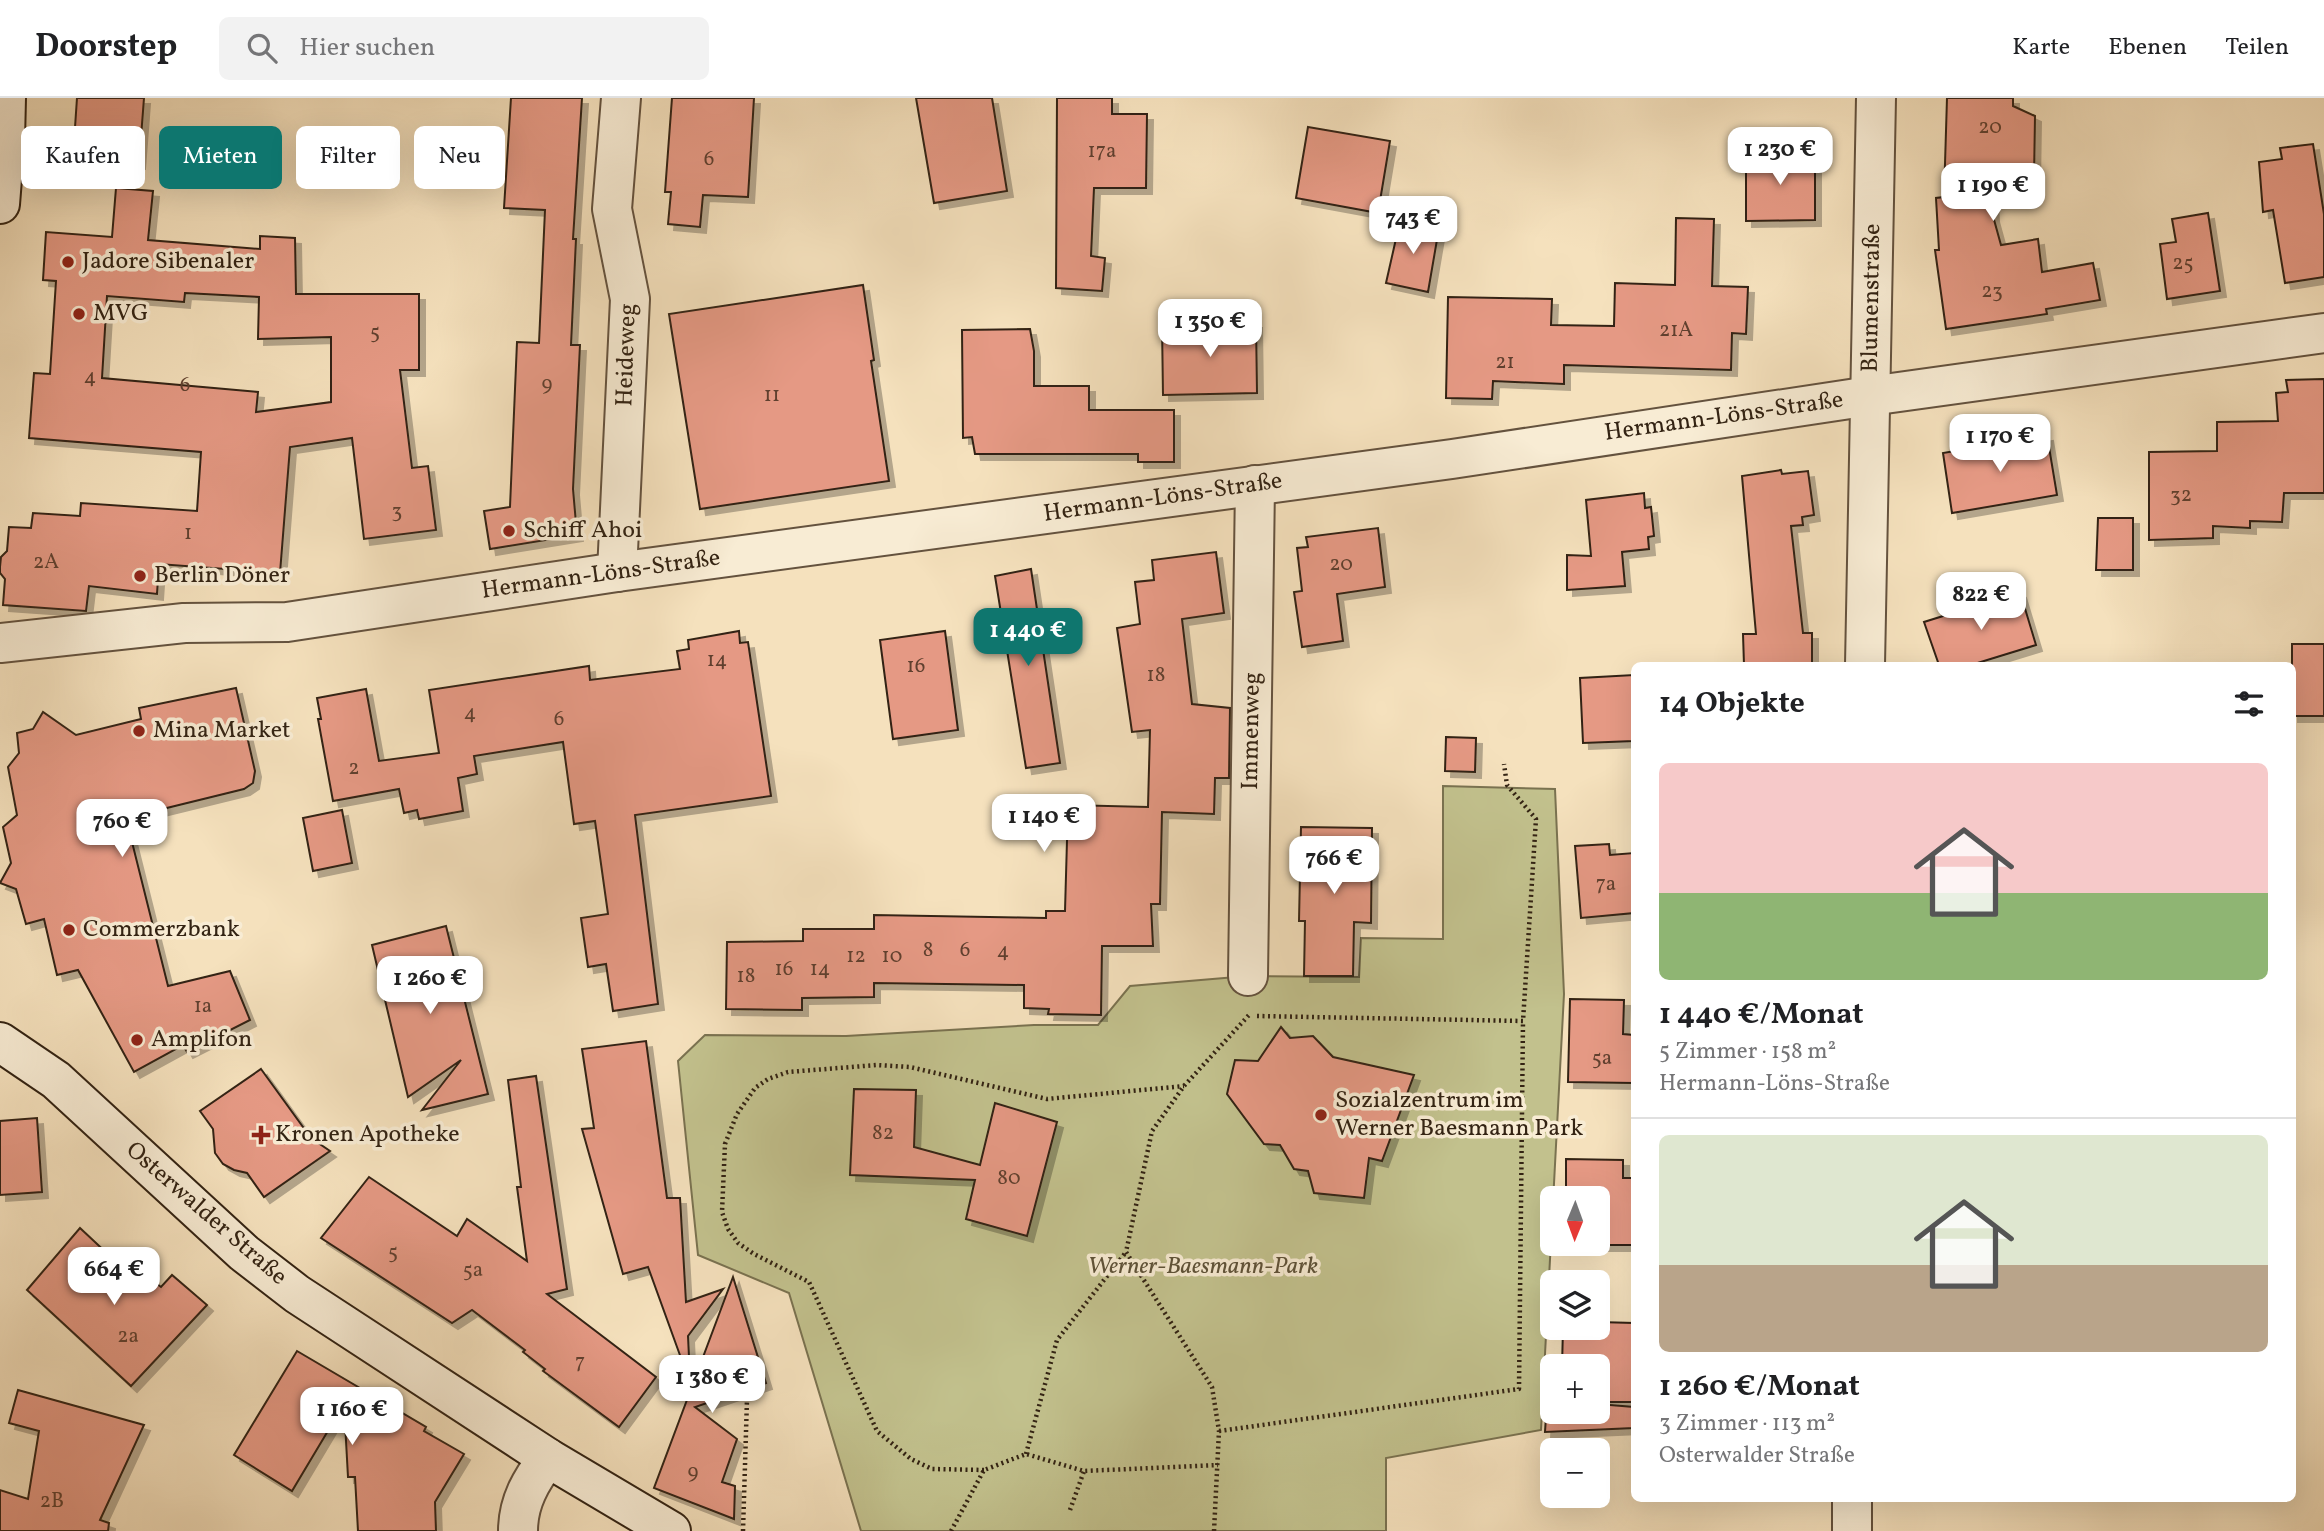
<!DOCTYPE html>
<html lang="de">
<head>
<meta charset="utf-8">
<style>
  body { margin:0; font-family:Vollkorn,serif; background:#f2f2f2; color:#202124; height:100vh; display:flex; flex-direction:column; font-size:26px; white-space:nowrap }
  * { box-sizing:border-box; margin:0 }
  p { font-size:23px; color:#757577 }
  .icon { flex:none; width:38px; height:38px; fill:none; stroke:currentColor; stroke-width:2; stroke-linecap:round; stroke-linejoin:round }
  .map { position:relative; flex:1; overflow:hidden }
  .panel { position:absolute; left:1631px; top:564px; width:665px; height:840px; display:flex; flex-direction:column; background:#fff; border-radius:10px; box-shadow:0 7px 28px #0002 }
  .panel>* { flex:none }
  .hud { position:absolute; left:21px; top:28px; width:665px; height:63px; display:flex; gap:14px }
  .needle { width:46px; rotate:181deg }
  .fabs { position:absolute; left:1540px; top:1088px; display:grid; gap:14px }
  .fabs a { display:grid; place-items:center; width:70px; height:70px; border-radius:10px; background:#fff; box-shadow:0 7px 28px #0002; font-size:35px }
  .price { position:absolute; translate:-50% -60px; padding:0 16px; border-radius:14px; background:#fff; color:#222; font-size:23px; line-height:46px; filter:drop-shadow(0 2px 4px #0008) }
  .price::after { content:''; position:absolute; left:50%; top:42px; width:21px; height:16px; margin-left:-10px; background:inherit; clip-path:polygon(0 0,100% 0,50% 100%) }
  .price.on { background:#0f766e; color:#fff }
  ul { padding:0; list-style:none }
  li { display:grid; align-content:center; gap:14px; height:371px; padding:0 28px }
  li+li { border-top:2px solid #e0e0e0 }
  li span { display:grid; place-items:center; height:217px; border-radius:10px; color:#555 }
  li>.icon { margin-inline-start:auto }
  span .icon { width:126px; height:126px; fill:#fffc; stroke-width:1 }
  li b { font-size:30px }
  h2 { display:flex; justify-content:space-between; align-items:center; height:84px; padding:0 28px; font-size:30px }
  .tag { padding:0 24px; border-radius:10px; background:#fff; box-shadow:0 7px 28px #0002; font-size:24px; line-height:63px }
  .tag.on { background:#0f766e; color:#fff }
  header { display:flex; align-items:center; gap:42px; box-sizing:border-box; height:98px; padding:0 35px; background:#fff; border-bottom:2px solid #e0e0e0 }
  header strong { font-size:33px }
  nav { display:flex; gap:38px; margin-inline-start:auto; font-size:24px }
  .search { width:490px; height:63px; background:#f2f2f2; display:flex; align-items:center; gap:18px; box-sizing:border-box; padding:0 24px; border-radius:10px; color:#757577; font-size:26px }
  .map>svg:first-child { display:block }
</style>
</head>
<body>
<header>
<strong>Doorstep</strong>
<div class="search"><svg class="icon" aria-label="search" viewBox="0 0 24 24"><circle cx="10" cy="10" r="6"/><path d="M15 15l6 6"/></svg>Hier suchen</div>
<nav><a>Karte</a><a>Ebenen</a><a>Teilen</a></nav>
</header>
<div class="map">
<svg width="2324" height="1433" viewBox="0 0 2324 1433">
  <defs>
    <filter id="shadow"><feDropShadow dx="6" dy="6" stdDeviation="0" flood-color="#0004"/></filter>
  </defs>
  <rect width="100%" height="100%" fill="#f5e1bd"/>
  <filter id="stains"><feTurbulence type="fractalNoise" baseFrequency=".00286" numOctaves="4"/><feColorMatrix values="0 0 0 0 .2 0 0 0 0 .09 0 0 0 0 .02 0 0 0 .5 -.17"/></filter>
  <radialGradient id="worn" r=".72"><stop offset=".6" stop-color="#630" stop-opacity="0"/><stop offset="1" stop-color="#630" stop-opacity=".3"/></radialGradient>
  <polygon fill="#c2c18d" stroke="#7a7250" stroke-width="2" points="1443,688 1555,691 1564,896 1541,1332 1386,1360 1386,1433 861,1433 789,1195 698,1157 678,963 705,937 846,938 1034,927 1098,927 1130,888 1248,878 1359,879 1361,840 1443,841"/>
  <g fill="#e59984" stroke="#332313" stroke-width="2" fill-rule="evenodd" filter="url(#shadow)">
    <polygon points="77,0 144,0 139,65 73,59"/>
    <polygon points="511,0 582,0 573,141 576,141 571,247 580,247 573,391 577,437 490,451 484,413 510,409 517,244 539,245 545,112 504,110"/>
    <polygon points="672,0 754,0 748,99 703,97 700,129 668,126 671,94 665,94"/>
    <polygon points="916,0 992,0 1007,93 934,105"/>
    <polygon points="1057,0 1112,0 1112,16 1147,16 1146,90 1094,90 1091,158 1105,160 1102,193 1056,190"/>
    <polygon points="1947,0 2013,0 2013,8 2035,18 2034,79 1991,78 1993,118 2001,147 2038,141 2042,174 2093,165 2100,202 2046,211 2047,216 1946,231 1935,152 1939,152 1936,100 1944,99"/>
    <polygon points="1308,29 1390,43 1378,115 1296,100"/>
    <polygon points="2313,46 2324,116 2324,179 2285,185 2273,112 2263,114 2259,64 2282,61 2280,50"/>
    <polygon points="1815,55 1815,122 1746,123 1746,56"/>
    <path d="M116,90L153,93L148,142L260,151V138L295,140L296,196H419V272H400L412,370L428,368L436,432L364,441L352,340L290,349L280,475L159,466L157,496L89,488L86,513L3,507L5,481L0,475V469L1,459L7,453L9,429L31,430L33,415L80,418L81,405L197,413L201,354L29,340L34,275L50,276L56,183L43,182L46,134L112,139ZM185,195L259,199L258,241L331,239V304L256,314L258,294L102,280L107,198L184,204Z"/>
    <polygon points="2208,115 2220,193 2167,201 2160,146 2176,144 2172,121"/>
    <polygon points="1676,120 1714,121 1712,188 1748,189 1746,236 1732,235 1731,272 1564,267 1564,286 1493,283 1492,301 1446,300 1448,199 1552,201 1551,227 1614,228 1615,185 1675,187"/>
    <polygon points="1400,123 1439,130 1428,194 1386,185"/>
    <polygon points="863,187 874,262 871,263 889,383 700,411 669,216"/>
    <polygon points="1256,224 1257,295 1163,297 1162,226"/>
    <polygon points="1030,231 1034,253 1034,288 1089,288 1089,312 1174,312 1174,364 1138,364 1138,356 975,356 972,339 963,340 962,232"/>
    <polygon points="2324,281 2324,395 2284,395 2282,424 2250,423 2250,430 2213,428 2213,440 2149,442 2149,354 2217,353 2217,324 2278,323 2276,295 2288,294 2286,282"/>
    <polygon points="2047,337 2057,397 1952,415 1943,355"/>
    <polygon points="1781,372 1782,376 1808,373 1814,417 1802,419 1803,427 1791,428 1803,535 1812,535 1812,567 1744,567 1743,536 1756,536 1742,378"/>
    <polygon points="1644,395 1645,410 1651,409 1654,438 1648,439 1649,451 1622,454 1625,488 1567,492 1567,457 1591,458 1586,402"/>
    <polygon points="2098,420 2133,420 2133,472 2096,472"/>
    <polygon points="1378,430 1385,489 1337,496 1343,543 1302,549 1294,494 1302,493 1297,450 1308,449 1306,439"/>
    <polygon points="1216,454 1224,515 1182,521 1192,606 1230,610 1229,680 1215,680 1214,716 1162,714 1160,806 1151,806 1153,848 1102,848 1101,917 1048,916 1049,911 1024,910 1024,887 946,886 874,885 874,899 802,900 802,912 726,911 727,844 803,843 803,831 874,831 874,817 1046,820 1046,813 1065,813 1068,707 1148,709 1150,632 1132,634 1117,530 1140,526 1135,484 1154,482 1152,462"/>
    <polygon points="1031,471 1060,665 1026,670 995,478"/>
    <polygon points="2020,494 2036,547 1971,567 1939,567 1924,524"/>
    <polygon points="739,533 740,545 748,544 771,698 635,717 658,906 613,913 606,866 588,869 581,820 608,816 595,723 574,726 563,644 474,658 477,676 458,680 463,713 419,721 417,712 404,715 399,691 333,703 318,621 321,621 317,600 366,591 379,663 439,655 429,592 589,568 590,582 680,571 677,553 689,551 688,542"/>
    <polygon points="945,533 958,632 893,641 880,542"/>
    <rect x="2292" y="546" width="32" height="72"/>
    <polygon points="1634,577 1634,643 1583,645 1580,580"/>
    <polygon points="236,590 255,673 253,685 244,691 126,720 168,888 230,873 250,922 187,954 183,947 134,974 78,872 57,877 44,821 26,826 16,791 0,785 11,765 3,729 17,717 8,669 19,655 17,635 33,631 43,614 76,637 141,621 139,610"/>
    <polygon points="1446,639 1476,640 1475,674 1445,673"/>
    <polygon points="342,712 352,765 313,773 303,720"/>
    <polygon points="1301,729 1372,730 1371,825 1354,824 1353,878 1304,878 1305,823 1299,823"/>
    <polygon points="1609,746 1610,757 1634,755 1634,815 1581,820 1575,748"/>
    <polygon points="446,828 488,996 422,1012 461,962 408,999 372,847"/>
    <polygon points="1570,901 1624,902 1623,936 1634,937 1634,985 1568,984"/>
    <polygon points="1281,929 1290,940 1313,938 1333,959 1414,977 1382,1063 1369,1060 1364,1100 1314,1095 1308,1073 1294,1071 1280,1047 1264,1046 1227,996 1235,962 1258,963"/>
    <polygon points="646,943 667,1100 680,1100 686,1204 723,1191 688,1238 689,1259 681,1260 648,1169 623,1176 582,1031 594,1030 582,951"/>
    <polygon points="261,971 311,1040 330,1053 264,1099 247,1075 234,1072 223,1066 215,1055 213,1031 200,1013"/>
    <polygon points="536,978 567,1191 547,1196 656,1279 619,1329 543,1273 545,1271 523,1254 525,1252 472,1212 452,1225 321,1140 369,1079 457,1138 467,1121 527,1163 517,1089 521,1089 508,982"/>
    <polygon points="854,991 916,992 914,1049 980,1067 995,1005 1057,1024 1027,1138 966,1121 975,1082 850,1077"/>
    <polygon points="37,1020 42,1094 0,1097 0,1023"/>
    <polygon points="1566,1061 1623,1062 1623,1080 1634,1080 1634,1147 1566,1147 1598,1146 1598,1101 1566,1101"/>
    <polygon points="80,1130 144,1190 152,1182 161,1189 172,1177 207,1207 131,1288 27,1192"/>
    <polygon points="733,1179 766,1285 695,1309 737,1341 722,1384 735,1388 734,1421 654,1390"/>
    <polygon points="1598,1224 1634,1225 1634,1304 1598,1304 1598,1269 1562,1269 1563,1230 1598,1230"/>
    <polygon points="297,1253 426,1329 424,1333 464,1356 435,1404 436,1433 358,1433 355,1379 348,1379 344,1306 292,1393 234,1357"/>
    <polygon points="18,1292 144,1327 100,1422 109,1425 108,1433 0,1433 0,1392 28,1401 39,1333 9,1325"/>
    <polygon points="1547,1303 1552,1303 1552,1314 1598,1314 1598,1306 1634,1309 1634,1330 1545,1334"/>
  </g>
  <g fill="none" stroke-linecap="round" stroke-linejoin="round">
    <defs>
      <g id="street">
        <polyline points="617,474 630,201 612,111 621,0"/>
        <polyline points="0,545 184,525 287,524 617,474 1452,361 1870,298 2324,235"/>
        <polyline points="1865,567 1876,0"/>
        <polyline points="1248,878 1255,387"/>
        <path d="M518,1433C518,1404 531,1382 548,1360"/>
        <polyline points="1852,1433 1852,1400"/>
      </g>
      <g id="secondary">
        <polyline points="0,106 5,42 6,0"/>
        <polyline points="0,944 56,982 244,1155 297,1196 548,1360 671,1433"/>
      </g>
    </defs>
    <use href="#street" stroke="#64523e" stroke-width="42"/>
    <use href="#secondary" stroke="#332313" stroke-width="42"/>
    <g stroke="#332313" stroke-width="4.5" stroke-dasharray="2 3.5" stroke-linecap="butt">
      <polyline points="1257,918 1523,923 1536,721 1507,687 1504,666"/>
      <polyline points="1219,1333 1519,1291 1523,923"/>
      <polyline points="1026,1356 1057,1242 1126,1154"/>
      <polyline points="984,1372 932,1371 911,1361 877,1333 809,1184 754,1156 738,1145 728,1131 722,1114 725,1046 737,1016 755,990 768,981 788,974 877,967 910,969 1047,1001 1184,988"/>
      <polyline points="1070,1412 1084,1373"/>
      <polyline points="743,1433 747,1301"/>
      <polyline points="951,1433 984,1372 1026,1356 1084,1373 1218,1367"/>
      <polyline points="1214,1433 1219,1333 1212,1289 1126,1154 1152,1033 1184,988 1249,917"/>
    </g>
    <use href="#street" stroke="#f8ecd4" stroke-width="38"/>
    <use href="#secondary" stroke="#f8ecd4" stroke-width="38"/>
  </g>
  <g fill="#8f2418" stroke="#f8ecd4" stroke-width="2.5">
    <circle cx="68" cy="164" r="7"/>
    <circle cx="79" cy="216" r="7"/>
    <circle cx="509" cy="433" r="7"/>
    <circle cx="140" cy="478" r="7"/>
    <circle cx="139" cy="633" r="7"/>
    <circle cx="69" cy="832" r="7"/>
    <circle cx="137" cy="942" r="7"/>
    <circle cx="1321" cy="1017" r="7"/>
    <path d="M257.5 1026.5h7v7h7v7h-7v7h-7v-7h-7v-7h7z"/>
  </g>
  <g text-anchor="middle" dominant-baseline="central" stroke-width="7" stroke-linejoin="round" paint-order="stroke">
    <g font-size="21" fill="#60402f">
      <text x="1990" y="29">20</text>
      <text x="1102" y="53">17a</text>
      <text x="709" y="61">6</text>
      <text x="2183" y="165">25</text>
      <text x="1992" y="193">23</text>
      <text x="1676" y="232">21A</text>
      <text x="375" y="234">5</text>
      <text x="1505" y="264">21</text>
      <text x="90" y="279">4</text>
      <text x="547" y="286">9</text>
      <text x="185" y="287">6</text>
      <text x="772" y="297">11</text>
      <text x="2181" y="397">32</text>
      <text x="397" y="413">3</text>
      <text x="188" y="435">1</text>
      <text x="46" y="464">2A</text>
      <text x="1341" y="466">20</text>
      <text x="717" y="562">14</text>
      <text x="916" y="568">16</text>
      <text x="1156" y="577">18</text>
      <text x="470" y="615">4</text>
      <text x="559" y="621">6</text>
      <text x="354" y="670">2</text>
      <text x="1606" y="786">7a</text>
      <text x="928" y="852">8</text>
      <text x="965" y="852">6</text>
      <text x="1003" y="853">4</text>
      <text x="856" y="858">12</text>
      <text x="892" y="858">10</text>
      <text x="784" y="871">16</text>
      <text x="820" y="871">14</text>
      <text x="746" y="878">18</text>
      <text x="203" y="908">1a</text>
      <text x="1602" y="960">5a</text>
      <text x="883" y="1035">82</text>
      <text x="1009" y="1080">80</text>
      <text x="393" y="1154">5</text>
      <text x="473" y="1172">5a</text>
      <text x="128" y="1238">2a</text>
      <text x="580" y="1264">7</text>
      <text x="693" y="1374">9</text>
      <text x="52" y="1403">2B</text>
    </g>
    <g font-size="24" fill="#332313" stroke="#f8ecd4" text-anchor="start">
      <text x="82" y="164">Jadore Sibenaler</text>
      <text x="93" y="216">MVG</text>
      <text x="523" y="433">Schiff Ahoi</text>
      <text x="154" y="478">Berlin Döner</text>
      <text x="153" y="633">Mina Market</text>
      <text x="83" y="832">Commerzbank</text>
      <text x="151" y="942">Amplifon</text>
      <text x="1335" y="1003">Sozialzentrum im<tspan x="1335" dy="28">Werner Baesmann Park</tspan></text>
      <text x="275" y="1037">Kronen Apotheke</text>
    </g>
    <g font-size="24" fill="#332313" stroke="#f8ecd4">
      <text transform="translate(1872 200) rotate(-89)">Blumenstraße</text>
      <text transform="translate(627 257) rotate(-88)">Heideweg</text>
      <text transform="translate(1724 319) rotate(-8)">Hermann-Löns-Straße</text>
      <text transform="translate(1163 400) rotate(-8)">Hermann-Löns-Straße</text>
      <text transform="translate(601 477) rotate(-8)">Hermann-Löns-Straße</text>
      <text transform="translate(1252 633) rotate(-89)">Immenweg</text>
      <text transform="translate(206 1116) rotate(41)">Osterwalder Straße</text>
    </g>
    <g font-size="24" font-style="italic" fill="#5e5238" stroke="#f8ecd4">
      <text x="1203" y="1169">Werner-Baesmann-Park</text>
    </g>
  </g>
  <rect width="100%" height="100%" filter="url(#stains)"/>
  <rect width="100%" height="100%" fill="url(#worn)"/>
</svg>
<div class="fabs">
<a><svg class="needle" viewBox="-14 -14 28 28"><path d="M0-13l5 13h-10z" fill="#e53935"/><path d="M0 13l5-13h-10z" fill="#757577"/></svg></a>
<a><svg class="icon" aria-label="layers" viewBox="0 0 24 24"><path d="M12 4l9 5-9 5-9-5zM3 14l9 5 9-5"/></svg></a>
<a>+</a>
<a>−</a>
</div>
<b class="price" style="left:1780px;top:89px">1 230 €</b>
<b class="price" style="left:1993px;top:125px">1 190 €</b>
<b class="price" style="left:1413px;top:158px">743 €</b>
<b class="price" style="left:1210px;top:261px">1 350 €</b>
<b class="price" style="left:2000px;top:376px">1 170 €</b>
<b class="price" style="left:1981px;top:534px">822 €</b>
<b class="price on" style="left:1028px;top:570px">1 440 €</b>
<b class="price" style="left:1044px;top:756px">1 140 €</b>
<b class="price" style="left:122px;top:761px">760 €</b>
<b class="price" style="left:1334px;top:798px">766 €</b>
<b class="price" style="left:430px;top:918px">1 260 €</b>
<b class="price" style="left:114px;top:1209px">664 €</b>
<b class="price" style="left:712px;top:1317px">1 380 €</b>
<b class="price" style="left:352px;top:1349px">1 160 €</b>
<div class="hud">
<a class="tag">Kaufen</a>
<a class="tag on">Mieten</a>
<a class="tag">Filter</a>
<a class="tag">Neu</a>
</div>
<section class="panel">
<h2>14 Objekte<svg class="icon" aria-label="filters" viewBox="0 0 24 24"><path d="M4 7h16M4 17h16"/><circle cx="9" cy="7" r="2"/><circle cx="15" cy="17" r="2"/></svg></h2>
<ul>
<li><span style="background:linear-gradient(#f6c9c9 60%,#8fb573 0)"><svg class="icon" aria-label="home" viewBox="0 0 24 24"><path d="M3 11l9-7 9 7M6 9v11h12V9"/></svg></span><div><b>1 440 €/Monat</b><p>5 Zimmer · 158 m²</p><p>Hermann-Löns-Straße</p></div></li>
<li><span style="background:linear-gradient(#dfe7d0 60%,#b9a48a 0)"><svg class="icon" aria-label="home" viewBox="0 0 24 24"><path d="M3 11l9-7 9 7M6 9v11h12V9"/></svg></span><div><b>1 260 €/Monat</b><p>3 Zimmer · 113 m²</p><p>Osterwalder Straße</p></div></li>
</ul>
</section>
</div>
</body>
</html>
